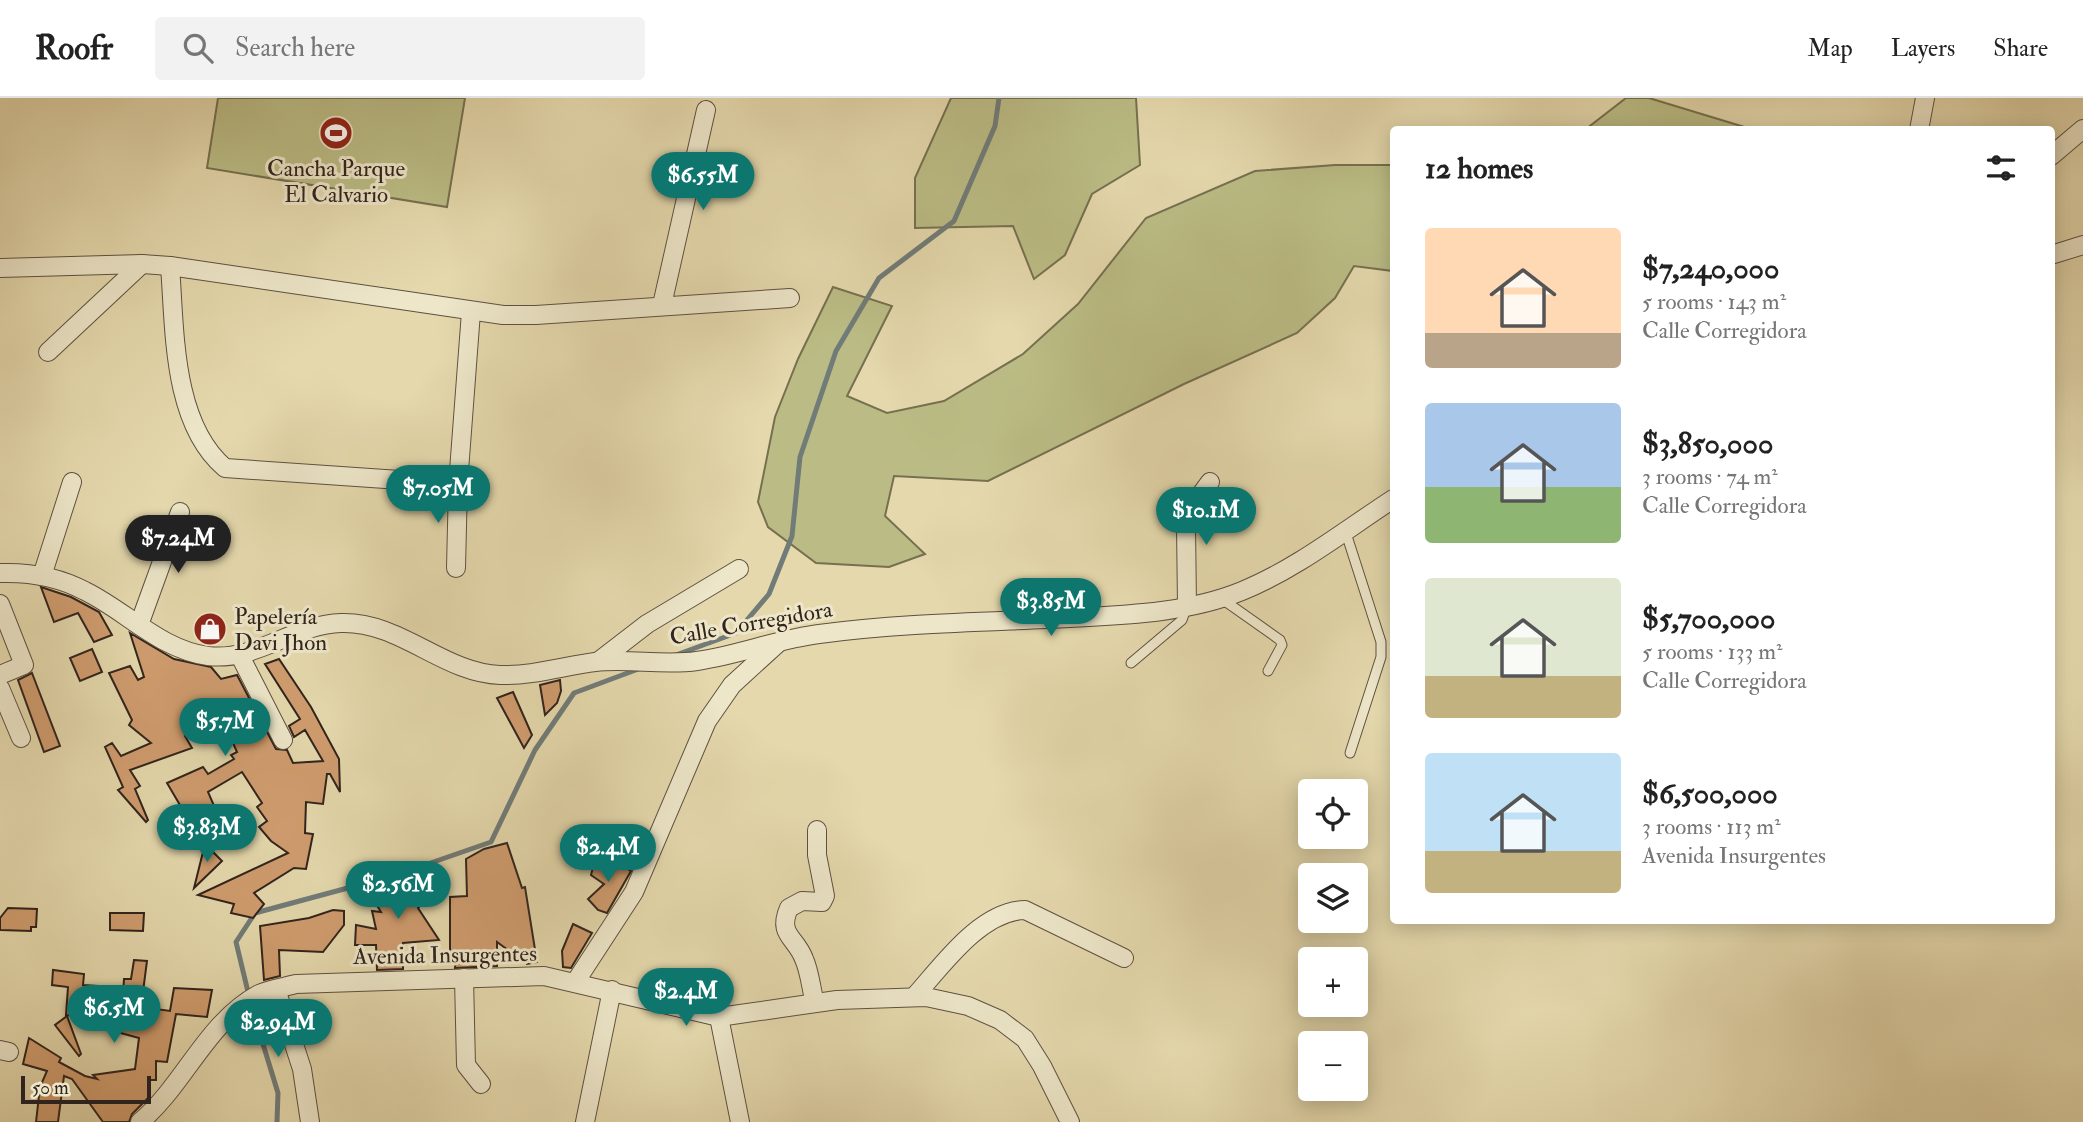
<!DOCTYPE html>
<html lang="en">
<head>
<meta charset="utf-8">
<style>
  body { margin:0; font-family:"IM FELL Double Pica",serif; background:#f2f2f2; color:#222; height:100vh; display:flex; flex-direction:column; font-size:26px; white-space:nowrap }
  * { box-sizing:border-box; margin:0 }
  p { font-size:23px; color:#767676 }
  .icon { flex:none; width:38px; height:38px; fill:none; stroke:currentColor; stroke-width:2; stroke-linecap:round; stroke-linejoin:round }
  .map { position:relative; flex:1; overflow:hidden }
  .side { position:absolute; left:1390px; top:28px; width:665px; height:798px; display:flex; flex-direction:column; background:#fff; border-radius:7px; box-shadow:0 4px 18px #0003 }
  .side>* { flex:none }
  .tools { position:absolute; left:1298px; top:681px; display:grid; gap:14px }
  .tools a { display:grid; place-items:center; width:70px; height:70px; border-radius:7px; background:#fff; box-shadow:0 4px 18px #0003; font-size:35px }
  .scale { position:absolute; left:21px; bottom:18px; width:130px; box-sizing:border-box; padding-left:7px; border:4px solid #31241d; border-top:0; font-size:19px; line-height:24px; white-space:nowrap; color:#31241d; -webkit-text-stroke:5px #ede6c9; paint-order:stroke }
  .price { position:absolute; translate:-50% -60px; padding:0 16px; border-radius:24px; background:#0f766e; color:#fff; font-size:23px; line-height:46px; filter:drop-shadow(0 2px 4px #0008) }
  .price::after { content:''; position:absolute; left:50%; top:42px; width:21px; height:16px; margin-left:-10px; background:inherit; clip-path:polygon(0 0,100% 0,50% 100%) }
  .price.on { background:#222; color:#fff }
  ul { padding:0; list-style:none }
  li { display:flex; align-items:center; gap:21px; height:175px; padding:0 35px }
  li span { display:grid; place-items:center; flex:none; width:196px; height:140px; border-radius:7px; color:#555 }
  li>.icon { margin-inline-start:auto }
  span .icon { width:84px; height:84px; fill:#fffc; stroke-width:1 }
  li b { font-size:30px }
  h2 { display:flex; justify-content:space-between; align-items:center; height:84px; padding:0 35px; font-size:30px }
  header { display:flex; align-items:center; gap:42px; box-sizing:border-box; height:98px; padding:0 35px; background:#fff; border-bottom:2px solid #e0e0e0 }
  header strong { font-size:33px }
  nav { display:flex; gap:38px; margin-inline-start:auto; font-size:24px }
  .search { width:490px; height:63px; background:#f2f2f2; display:flex; align-items:center; gap:18px; box-sizing:border-box; padding:0 24px; border-radius:7px; color:#767676; font-size:26px }
  .map>svg:first-child { display:block }
</style>
</head>
<body>
<header>
<strong>Roofr</strong>
<div class="search"><svg class="icon" aria-label="search" viewBox="0 0 24 24"><circle cx="10" cy="10" r="6"/><path d="M15 15l6 6"/></svg>Search here</div>
<nav><a>Map</a><a>Layers</a><a>Share</a></nav>
</header>
<div class="map">
<svg width="2083" height="1024" viewBox="0 0 2083 1024">
  <rect width="100%" height="100%" fill="#e4d8ac"/>
  <filter id="stains"><feTurbulence type="fractalNoise" baseFrequency=".00286" numOctaves="4"/><feColorMatrix values="0 0 0 0 .2 0 0 0 0 .09 0 0 0 0 .02 0 0 0 .5 -.17"/></filter>
  <radialGradient id="worn" r=".72"><stop offset=".6" stop-color="#630" stop-opacity="0"/><stop offset="1" stop-color="#630" stop-opacity=".3"/></radialGradient>
  <g fill="#bbbc85" stroke="#767051" stroke-width="2">
    <polygon points="218,0 465,0 447,109 207,70"/>
    <polygon points="951,0 1136,0 1140,67 1092,96 1065,157 1034,181 1013,128 915,130 915,80"/>
    <polygon points="1626,0 1649,0 1751,31 1586,31"/>
    <polygon points="1335,67 1393,67 1393,173 1354,168 1335,200 1297,235 1184,286 988,383 894,378 885,418 925,456 889,469 816,465 768,429 758,404 775,319 798,261 833,189 892,208 847,298 887,315 944,303 1023,256 1078,206 1146,120 1255,73"/>
  </g>
  <g fill="none" stroke-linecap="round" stroke-linejoin="round">
    <g stroke="#717c79" stroke-width="5">
      <polyline points="676,557 736,535 769,496 792,438 800,359 836,253 879,180 954,123 995,28 999,0"/>
      <polyline points="249,898 236,844 255,815 396,777 491,744 535,652 574,595 641,570"/>
      <polyline points="251,907 278,995 277,1024"/>
    </g>
  </g>
  <g fill="#cf9c6e" stroke="#31241d" stroke-width="2">
    <polygon points="41,489 71,499 99,514 112,537 94,544 78,515 54,524"/>
    <polygon points="130,535 174,561 211,569 221,581 237,577 276,651 287,652 293,665 323,663 305,632 294,639 289,628 300,621 265,566 279,561 311,609 339,661 340,694 330,676 327,676 323,706 306,704 305,735 313,736 306,771 294,770 254,795 264,806 253,820 231,815 234,806 198,797 288,755 271,743 259,729 267,723 257,709 262,705 242,674 208,694 227,738 209,747 187,719 167,685 203,669 208,676 234,661 231,657 237,654 229,636 220,640 209,621 185,638 192,650 130,672 140,688 135,691 148,722 146,724 118,692 123,689 105,649 112,645 121,658 151,645 129,627 132,622 109,575 130,568 138,582 144,579"/>
    <polygon points="92,551 102,574 80,583 70,560"/>
    <polygon points="32,575 60,648 44,654 18,582"/>
    <polygon points="560,582 561,593 557,605 545,617 540,587"/>
    <polygon points="513,594 532,637 524,650 497,600"/>
    <polygon points="507,745 522,790 525,789 537,864 527,866 497,844 497,868 455,870 456,859 450,859 450,799 467,798 466,761 484,751"/>
    <polygon points="205,746 222,763 194,790"/>
    <polygon points="595,761 617,770 619,766 631,773 607,815 598,812 588,801 604,786 591,777"/>
    <polygon points="438,773 433,793 418,810 439,842 403,845 403,871 377,872 376,847 355,847 356,827 376,831 372,813 381,814 370,796"/>
    <polygon points="8,810 37,811 36,829 31,829 31,833 0,832 0,820"/>
    <polygon points="333,812 344,813 344,827 323,854 279,852 280,878 264,882 260,828 309,820"/>
    <polygon points="110,815 144,815 143,833 110,832"/>
    <polygon points="573,826 592,835 571,870 563,869 562,853"/>
    <polygon points="134,862 147,863 141,909 170,913 174,890 212,892 207,919 176,916 167,964 156,963 156,982 150,982 150,998 132,1016 129,1024 103,1024 72,981 64,978 58,1024 36,1024 40,989 47,973 23,966 29,940 61,960 59,964 85,978 97,981 93,977 135,971 139,940 117,934 120,922 66,917 68,889 52,887 53,872 84,876 83,887 98,888 122,912 124,881 131,881"/>
    <polygon points="67,918 81,956 79,958 55,927"/>
  </g>
  <g fill="none" stroke-linecap="round" stroke-linejoin="round">
    <defs>
      <g id="lane">
        <polyline points="1345,432 1381,544 1381,559 1350,655"/>
        <polyline points="1222,501 1280,542 1282,547 1268,573"/>
        <polyline points="1131,565 1182,522 1187,508"/>
      </g>
      <g id="street">
        <polyline points="1919,32 1925,0"/>
        <polyline points="2051,58 2083,31"/>
        <polyline points="2051,157 2083,147"/>
        <path d="M170,168C175,232 172,325 225,370L458,386"/>
        <polyline points="0,170 142,166 170,168 503,217 536,217 790,200"/>
        <polyline points="662,207 706,12"/>
        <polyline points="48,254 142,166"/>
        <polyline points="456,470 458,386 471,214"/>
        <path d="M0,475C30,474 59,479 85,493C126,513 161,552 208,558C256,564 294,526 341,525C400,523 443,575 500,577C532,578 564,568 595,564C629,560 663,568 697,563C739,557 778,541 819,536C901,525 986,524 1069,520C1126,517 1188,515 1242,493C1296,471 1344,433 1393,401"/>
        <polyline points="42,478 72,384"/>
        <polyline points="0,506 24,567 0,577"/>
        <polyline points="1187,508 1186,428 1191,410 1210,384"/>
        <polyline points="139,527 180,414"/>
        <polyline points="239,556 283,642"/>
        <polyline points="599,563 647,526 739,471"/>
        <polyline points="0,590 21,640"/>
        <polyline points="464,880 466,967 481,986"/>
        <polyline points="576,883 634,794 707,623 732,587 778,545"/>
        <polyline points="276,891 302,971 310,1024"/>
        <path d="M914,899C942,868 980,813 1025,812L1124,860"/>
        <path d="M815,905C811,891 810,874 804,861C796,839 777,837 789,810L802,803L822,804L825,798L817,757V732"/>
        <polyline points="719,919 740,1024"/>
        <polyline points="0,952 9,954"/>
        <path d="M140,1024C185,986 206,925 259,896C270,891 285,889 296,886L544,878L719,919L837,902L926,899L968,908L1000,922L1025,941L1042,968L1070,1024"/>
        <polyline points="585,1024 612,892"/>
      </g>
    </defs>
    <use href="#lane" stroke="#5e5141" stroke-width="11"/>
    <use href="#street" stroke="#5e5141" stroke-width="20"/>
    <use href="#lane" stroke="#ede6c9" stroke-width="9"/>
    <use href="#street" stroke="#ede6c9" stroke-width="18"/>
  </g>
  <defs>
    <symbol id="stadium-disc" viewBox="-11 -11 22 22"><circle r="9.5" fill="#8f2418" stroke="#ede6c9"/><path d="M0-5a6.5 5 0 1 0 0 10a6.5 5 0 1 0 0-10ZM-3.5-1.8h7v3.6h-7Z" fill="#fff"/></symbol>
    <symbol id="shop-disc" viewBox="-11 -11 22 22"><circle r="9.5" fill="#8f2418" stroke="#ede6c9"/><path d="M-5-2.5h2.3a2.7 3.5 0 0 1 5.4 0H5L5.5 6h-11ZM-1.5-2.5h3a1.5 2.3 0 0 0-3 0Z" fill="#fff"/></symbol>
  </defs>
  <g fill-rule="evenodd">
    <use href="#stadium-disc" x="317" y="16" width="38" height="38"/>
    <use href="#shop-disc" x="191" y="512" width="38" height="38"/>
  </g>
  <g text-anchor="middle" dominant-baseline="central" stroke-width="6" stroke-linejoin="round" paint-order="stroke">
    <g font-size="23" fill="#31241d" stroke="#ede6c9">
      <text x="336" y="70">Cancha Parque<tspan x="336" dy="26">El Calvario</tspan></text>
      <text x="234" y="518" text-anchor="start">Papelería<tspan x="234" dy="26">Davi Jhon</tspan></text>
    </g>
    <g font-size="23" fill="#31241d" stroke="#ede6c9">
      <text transform="translate(751 525) rotate(-10)">Calle Corregidora</text>
      <text transform="translate(445 857) rotate(-1)">Avenida Insurgentes</text>
    </g>
  </g>
  <rect width="100%" height="100%" filter="url(#stains)"/>
  <rect width="100%" height="100%" fill="url(#worn)"/>
</svg>
<div class="tools">
<a><svg class="icon" aria-label="locate" viewBox="0 0 24 24"><circle cx="12" cy="12" r="6"/><path d="M12 2v4M12 18v4M2 12h4M18 12h4"/></svg></a>
<a><svg class="icon" aria-label="layers" viewBox="0 0 24 24"><path d="M12 4l9 5-9 5-9-5zM3 14l9 5 9-5"/></svg></a>
<a>+</a>
<a>−</a>
</div>
<div class="scale">50 m</div>
<b class="price" style="left:703px;top:114px">$6.55M</b>
<b class="price" style="left:438px;top:427px">$7.05M</b>
<b class="price" style="left:1206px;top:449px">$10.1M</b>
<b class="price on" style="left:178px;top:477px">$7.24M</b>
<b class="price" style="left:1051px;top:540px">$3.85M</b>
<b class="price" style="left:225px;top:660px">$5.7M</b>
<b class="price" style="left:207px;top:766px">$3.83M</b>
<b class="price" style="left:608px;top:786px">$2.4M</b>
<b class="price" style="left:398px;top:823px">$2.56M</b>
<b class="price" style="left:686px;top:930px">$2.4M</b>
<b class="price" style="left:114px;top:947px">$6.5M</b>
<b class="price" style="left:278px;top:961px">$2.94M</b>
<section class="side">
<h2>12 homes<svg class="icon" aria-label="filters" viewBox="0 0 24 24"><path d="M4 7h16M4 17h16"/><circle cx="9" cy="7" r="2"/><circle cx="15" cy="17" r="2"/></svg></h2>
<ul>
<li><span style="background:linear-gradient(#ffd9b3 75%,#b9a48a 0)"><svg class="icon" aria-label="home" viewBox="0 0 24 24"><path d="M3 11l9-7 9 7M6 9v11h12V9"/></svg></span><div><b>$7,240,000</b><p>5 rooms · 143 m²</p><p>Calle Corregidora</p></div></li>
<li><span style="background:linear-gradient(#a9c7e8 60%,#8fb573 0)"><svg class="icon" aria-label="home" viewBox="0 0 24 24"><path d="M3 11l9-7 9 7M6 9v11h12V9"/></svg></span><div><b>$3,850,000</b><p>3 rooms · 74 m²</p><p>Calle Corregidora</p></div></li>
<li><span style="background:linear-gradient(#dfe7d0 70%,#c2b280 0)"><svg class="icon" aria-label="home" viewBox="0 0 24 24"><path d="M3 11l9-7 9 7M6 9v11h12V9"/></svg></span><div><b>$5,700,000</b><p>5 rooms · 133 m²</p><p>Calle Corregidora</p></div></li>
<li><span style="background:linear-gradient(#bfe0f5 70%,#c2b280 0)"><svg class="icon" aria-label="home" viewBox="0 0 24 24"><path d="M3 11l9-7 9 7M6 9v11h12V9"/></svg></span><div><b>$6,500,000</b><p>3 rooms · 113 m²</p><p>Avenida Insurgentes</p></div></li>
</ul>
</section>
</div>
</body>
</html>
